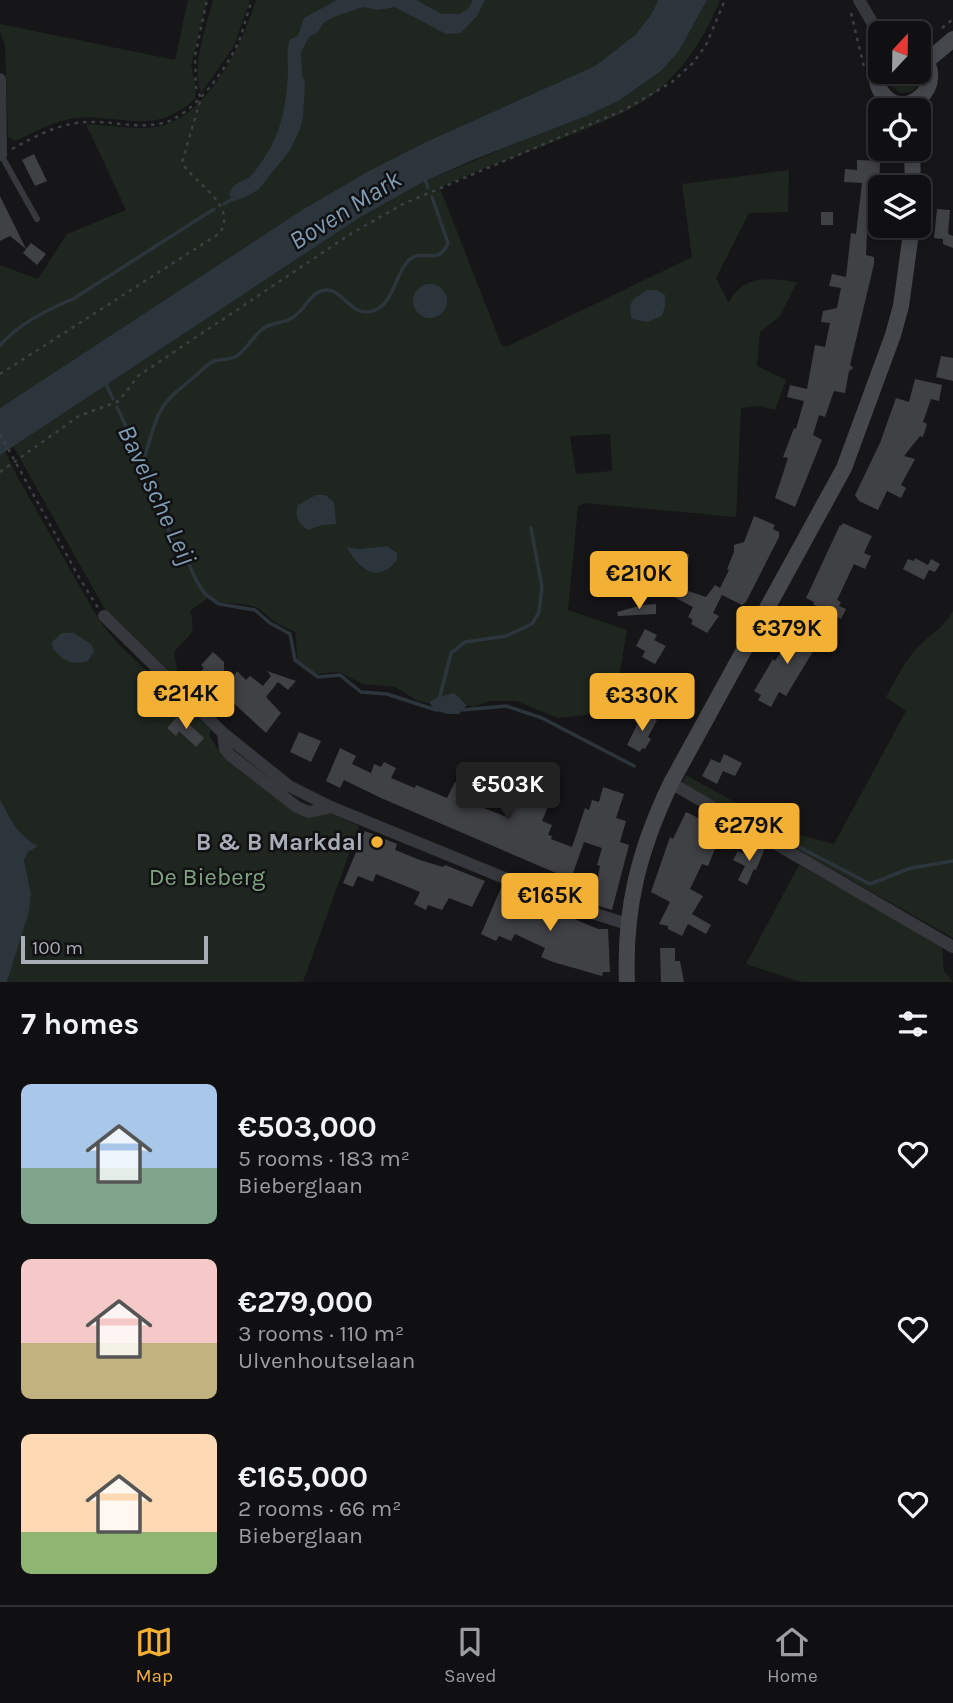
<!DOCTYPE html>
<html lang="en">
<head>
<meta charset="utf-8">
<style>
  body { margin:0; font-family:Karla,sans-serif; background:#19191b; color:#f1f3f6; height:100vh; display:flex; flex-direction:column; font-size:26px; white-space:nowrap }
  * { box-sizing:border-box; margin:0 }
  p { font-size:23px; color:#9c9d9f }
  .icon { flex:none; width:38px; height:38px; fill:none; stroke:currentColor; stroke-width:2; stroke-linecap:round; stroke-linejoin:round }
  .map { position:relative; height:982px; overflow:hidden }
  .side { display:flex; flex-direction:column; background:#101012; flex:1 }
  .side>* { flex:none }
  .needle { width:46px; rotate:22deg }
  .tools { position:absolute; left:868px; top:21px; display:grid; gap:14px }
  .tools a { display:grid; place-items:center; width:63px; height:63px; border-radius:10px; background:#101012; box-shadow:0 4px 10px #0003,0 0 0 2px #303032; font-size:35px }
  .scale { position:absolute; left:21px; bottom:18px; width:187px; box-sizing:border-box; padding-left:7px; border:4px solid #a8adb8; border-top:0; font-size:19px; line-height:24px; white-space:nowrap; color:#a8adb8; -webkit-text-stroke:5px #111113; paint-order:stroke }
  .price { position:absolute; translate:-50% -60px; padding:0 16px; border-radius:7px; background:#f2b134; color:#111; font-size:23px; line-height:46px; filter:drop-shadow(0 2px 4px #0008) }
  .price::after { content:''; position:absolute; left:50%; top:42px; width:21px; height:16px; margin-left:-10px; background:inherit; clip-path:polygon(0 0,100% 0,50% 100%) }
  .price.selected { background:#222; color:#fff }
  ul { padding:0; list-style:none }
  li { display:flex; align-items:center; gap:21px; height:175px; padding:0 21px }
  li span { display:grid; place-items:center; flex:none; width:196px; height:140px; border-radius:10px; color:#555 }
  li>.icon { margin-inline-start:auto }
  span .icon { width:84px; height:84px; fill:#fffc; stroke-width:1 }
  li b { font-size:30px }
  h2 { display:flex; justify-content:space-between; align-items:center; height:84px; padding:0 21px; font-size:30px }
  .tab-bar { display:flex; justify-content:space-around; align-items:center; height:98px; border-top:2px solid #303032; background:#101012; font-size:19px; color:#9c9d9f }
  .tab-bar a { display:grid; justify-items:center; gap:4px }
  .tab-bar .selected { color:#f2b134 }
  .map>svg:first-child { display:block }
</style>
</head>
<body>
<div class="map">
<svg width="953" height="982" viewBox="0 0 953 982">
  <rect width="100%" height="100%" fill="#161618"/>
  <g fill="#1e261f" fill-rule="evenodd">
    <path d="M188,0H207L191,65L196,87L195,99C153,137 124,114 76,118C56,120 33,133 15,141L8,137L5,46L0,32V24L175,60Z"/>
    <path d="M213,0H250L234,46L201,93C191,66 206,28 213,0Z"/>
    <path d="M256,0H658L651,15L635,35L595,66L428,141L365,173L302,210L0,408V265L38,279L67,234L126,210L86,124C108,125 134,130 156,127C207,119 243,43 256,0Z"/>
    <path d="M707,0H720C707,32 690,61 664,85C643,106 612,118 585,129C537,150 486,165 440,188L501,344L506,347L692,257L682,184L789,170L788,212L749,213L716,278L729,303C742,274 770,278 797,282L780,316L760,332L757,366L786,380L775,410L759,406L741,408L736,517L584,503L578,506L568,610L627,630L614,706L585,715L558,718L516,701H489L473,707L466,704L462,699L436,698L428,703L418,701L395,687L363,684L339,672L314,674L304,669L298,663L295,632L276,623L258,608L249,605L219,602L211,596L190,611C198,639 186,634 174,653L177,668L173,679L106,611L13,446L359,218L423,182L620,100L661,71L679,51ZM610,434L612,471L576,474L570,436ZM387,546L385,571C361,575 359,566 348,547L359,549Z"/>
    <polygon points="919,68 921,82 913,91 901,93 891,86 889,72 919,72"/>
    <polygon points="5,451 18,478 99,620 119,645 210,729 210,737 217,748 288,807 323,810 359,826 303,982 7,982 29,912 31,894 24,860 28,852 26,840 13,826 0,799 0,455"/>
    <path d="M953,611V938L682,784L686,775L788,832L834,844L906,711L886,697C894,683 901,667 912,654C924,638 945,628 953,611Z"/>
    <polygon points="799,865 942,946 944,971 953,982 801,982 746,964"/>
  </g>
  <g fill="#2c353c">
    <path d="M337,0H416L442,14H460L469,8L473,0H485L477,16L461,33L446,34L395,7L378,10L363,7L334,17L323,23L318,32L309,37L301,52L302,76L305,82L303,117L300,129L290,150L259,189L246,197L234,201L229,195C233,182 239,184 248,178C257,171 265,156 271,147C283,124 287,98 288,72C288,61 286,51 290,39L298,36L304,18Z"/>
    <polygon points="658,0 707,0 679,51 661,71 620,100 586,116 473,160 423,182 359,218 0,455 0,408 302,210 365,173 428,141 595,66 635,35 651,15"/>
    <circle cx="430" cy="301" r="17"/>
    <path d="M647,290H657L665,295V306L662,316L647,322L632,319C627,300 633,300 647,290Z"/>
    <path d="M316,495H325L334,502L336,522V524L322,525L308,530C298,523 294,517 298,505Z"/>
    <path d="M387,546L397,553V560C377,585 358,569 347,547L359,549Z"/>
    <path d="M62,633H74L92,645L94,652L88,661C71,665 65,662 53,649L52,642Z"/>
    <polygon points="454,693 467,705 459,714 447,714 434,710 429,702 436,698"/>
    <path d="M0,799C10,819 17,835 38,846L28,852L24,860L31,894L29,912L7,982H0Z"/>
  </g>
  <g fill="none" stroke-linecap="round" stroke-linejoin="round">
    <g stroke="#2c353c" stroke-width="3.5">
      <polyline points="424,177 428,188"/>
      <polyline points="224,204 234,198"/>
      <path d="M0,345C19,324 46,310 73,299L214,209"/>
      <polyline points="105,382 113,399"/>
      <polyline points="117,407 143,464 143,473 164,506 170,537 183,551 196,580 205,594 219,604 255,610 270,623 290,634 295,660 318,677 340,675 361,692 387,694 436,710"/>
      <path d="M143,462C150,442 154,415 169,399C176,391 185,385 193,378C200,373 206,364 214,361C221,359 228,360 235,357C247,350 253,335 265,327C273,323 282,323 290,319C304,313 307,296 321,291C339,284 348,312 366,312C393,312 394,275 408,261C421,247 438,267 448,243L432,197"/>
      <polyline points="439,700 451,653 465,642 506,636 532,624 539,612 542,587 531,528"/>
      <polyline points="461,710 506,706 542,718 634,766"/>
      <polyline points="747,820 870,884 911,868 953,861"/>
    </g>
  </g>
  <g fill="#404145">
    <polygon points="34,154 47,181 35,186 22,160"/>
    <polygon points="857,160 880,161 877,234 867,234 866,255 874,257 874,264 850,365 853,368 849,371 845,393 834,391 825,417 819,415 813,435 822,440 795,507 775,498 788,458 783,457 794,428 796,429 804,401 787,397 790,385 807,389 815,345 825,347 830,323 821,322 823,311 837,308 841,288 829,286 832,274 846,277 851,233 856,234 862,183 844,182 845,169 857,170"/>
    <polygon points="0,196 26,249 31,243 46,254 37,265 23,253 26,249 10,236 0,241"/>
    <polygon points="937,209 950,210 948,234 953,236 953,248 943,244 943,239 934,238"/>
    <rect x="821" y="212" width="12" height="13"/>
    <polygon points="941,356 953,358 953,381 936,377"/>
    <polygon points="915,379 942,385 939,401 931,399 923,422 927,424 923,437 920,436 904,456 915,459 901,485 906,488 901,498 887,491 878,510 859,501 855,495 880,443 896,398 909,402"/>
    <polygon points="754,516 775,525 773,529 779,532 779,537 746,602 742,605 722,595 713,613 719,616 707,633 691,624 693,620 688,617 693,607 668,594 673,586 706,597 715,585 720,588 729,570 727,569 734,552 734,545 744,542"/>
    <polygon points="843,523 872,536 864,553 871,556 865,569 854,564 837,600 841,602 839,606 846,609 841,619 813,604 814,602 806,598 840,525 841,526"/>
    <polygon points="673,552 689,554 688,566 672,563"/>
    <polygon points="915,558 928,565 931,559 940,564 935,572 929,570 924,580 903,569 908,559 914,561"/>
    <polygon points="656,604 656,614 618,616 617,612 643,605"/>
    <polygon points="794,624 817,637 814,643 817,645 786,696 779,692 771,707 758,700 761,695 754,691 773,659 775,661 790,638 787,636"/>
    <polygon points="645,629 657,635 654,640 666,646 655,664 642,657 645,651 636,646"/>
    <polygon points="213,652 224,662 224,692 237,671 246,680 250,676 263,686 271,676 267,671 296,681 288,690 278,682 266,697 281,713 266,733 200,672 204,668 201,665"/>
    <polygon points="646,714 657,720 648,737 651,739 645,749 642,748 640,752 627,745 642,715 645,716"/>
    <polygon points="179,715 204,738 196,747 179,731 176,736 167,728"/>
    <polygon points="299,732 321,741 311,762 290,752"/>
    <polygon points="340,748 356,756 352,764 371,773 374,764 381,767 384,762 396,768 391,778 415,788 416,785 447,798 455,782 475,791 469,802 509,818 520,792 497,781 501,772 553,795 542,821 552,825 548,835 552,836 551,839 572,847 585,808 589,810 592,800 599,802 603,787 624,794 616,818 626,821 620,842 629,845 612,910 589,903 592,891 595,892 600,866 597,865 602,848 584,842 571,879 563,876 381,798 344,780 340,788 326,781"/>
    <polygon points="724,754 742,763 735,776 723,771 717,784 702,776 711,759 720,763"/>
    <polygon points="686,812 729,833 725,842 719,839 708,866 702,864 690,889 703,896 692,914 711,925 706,934 688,924 682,936 668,929 668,926 659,924 670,902 651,892 670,837 673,839"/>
    <polygon points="365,831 397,844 395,850 420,860 443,867 445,865 485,881 472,907 449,898 442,910 428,905 426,910 414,904 420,892 376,874 373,882 358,876 353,887 343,883"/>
    <polygon points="757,844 765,848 756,870 754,869 747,885 738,880 745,866 733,860 738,851 750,857"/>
    <polygon points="501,888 598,929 608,929 610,972 603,972 602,976 553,962 541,957 545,948 515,934 511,941 499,936 496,941 481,934"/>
    <polygon points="660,948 675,948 675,961 680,961 684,982 661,982"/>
  </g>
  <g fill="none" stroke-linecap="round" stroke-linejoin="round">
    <g stroke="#3d3f44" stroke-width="2.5" stroke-dasharray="3.5 5" stroke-linecap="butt">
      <polyline points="851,13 864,67"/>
      <polyline points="942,28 953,19"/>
      <polyline points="921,113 922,138"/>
      <polyline points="919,116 931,114"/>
      <path d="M12,149C36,136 59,123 88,122C112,121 139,129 163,123C193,116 227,68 239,41C244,28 247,14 252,0"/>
      <polyline points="926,155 932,106"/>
      <polyline points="919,215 920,197"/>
      <path d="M0,374L220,233C238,203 192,183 182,162L201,98L196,87L195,56L207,0"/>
      <polyline points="0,434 80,579 98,608"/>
      <polyline points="0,472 79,416 119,401 138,376 352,233 403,204 624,110 672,82 693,63 706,45 725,0"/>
    </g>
    <polyline stroke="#37383d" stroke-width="6" points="1,155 37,219"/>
    <g stroke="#37383d" stroke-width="12">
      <polyline points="859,0 880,36"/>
      <polyline points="0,79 1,155"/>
      <polyline points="104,616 223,733 289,786 331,807 580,909 627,924"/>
      <polyline points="223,733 225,749 230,755 297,807 309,812 331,807"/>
      <polyline points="671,783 953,947"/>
    </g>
    <g stroke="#45474d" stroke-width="16">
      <polyline points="927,61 953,39"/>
      <path d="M880,63C877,72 875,81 880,90C901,127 953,84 919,54"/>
      <polyline points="912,149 913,187"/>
      <path d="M627,982C624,908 639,850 671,783L844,468L893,335L901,306L912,226"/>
    </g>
  </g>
  <circle fill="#f2b134" stroke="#111113" stroke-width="2.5" cx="377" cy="842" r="7"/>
  <g text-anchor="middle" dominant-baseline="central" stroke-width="5" stroke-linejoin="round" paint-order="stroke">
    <g font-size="24" font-weight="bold" fill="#a8adb8" stroke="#111113" text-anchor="end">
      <text x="363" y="842">B &amp; B Markdal</text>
    </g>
    <g font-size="24" fill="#7fa381" stroke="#111113">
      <text x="207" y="877">De Bieberg</text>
    </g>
    <g font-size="26" font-style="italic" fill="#7f9bb3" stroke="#111113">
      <text transform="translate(345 210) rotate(-32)">Boven Mark</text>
      <text transform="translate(157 495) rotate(65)">Bavelsche Leij</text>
    </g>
  </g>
</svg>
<div class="tools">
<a><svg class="needle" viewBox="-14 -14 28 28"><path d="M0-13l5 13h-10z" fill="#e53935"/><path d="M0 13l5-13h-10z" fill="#9c9d9f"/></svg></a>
<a><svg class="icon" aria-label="locate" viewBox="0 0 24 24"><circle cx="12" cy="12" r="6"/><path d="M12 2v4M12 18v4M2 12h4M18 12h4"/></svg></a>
<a><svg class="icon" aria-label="layers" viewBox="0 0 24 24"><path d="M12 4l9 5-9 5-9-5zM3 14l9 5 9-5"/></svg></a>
</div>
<div class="scale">100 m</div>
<b class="price" style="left:639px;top:611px">€210K</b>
<b class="price" style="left:787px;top:666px">€379K</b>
<b class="price" style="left:186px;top:731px">€214K</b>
<b class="price" style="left:642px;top:733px">€330K</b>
<b class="price selected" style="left:508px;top:822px">€503K</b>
<b class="price" style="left:749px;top:863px">€279K</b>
<b class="price" style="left:550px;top:933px">€165K</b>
</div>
<section class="side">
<h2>7 homes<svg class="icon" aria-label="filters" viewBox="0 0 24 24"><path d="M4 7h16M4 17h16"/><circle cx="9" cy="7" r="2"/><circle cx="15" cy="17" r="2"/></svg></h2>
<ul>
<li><span style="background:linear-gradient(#a9c7e8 60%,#7fa58c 0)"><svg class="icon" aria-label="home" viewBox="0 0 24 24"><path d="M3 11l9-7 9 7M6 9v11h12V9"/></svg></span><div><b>€503,000</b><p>5 rooms · 183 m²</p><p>Bieberglaan</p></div><svg class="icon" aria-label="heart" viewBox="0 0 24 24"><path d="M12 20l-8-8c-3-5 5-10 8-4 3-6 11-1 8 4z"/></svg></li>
<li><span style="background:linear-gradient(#f6c9c9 60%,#c2b280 0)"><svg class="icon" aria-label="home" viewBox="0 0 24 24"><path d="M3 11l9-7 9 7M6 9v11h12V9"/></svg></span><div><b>€279,000</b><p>3 rooms · 110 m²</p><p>Ulvenhoutselaan</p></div><svg class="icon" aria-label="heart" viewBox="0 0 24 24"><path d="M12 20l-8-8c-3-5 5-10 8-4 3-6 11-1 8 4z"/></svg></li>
<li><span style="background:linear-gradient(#ffd9b3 70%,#8fb573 0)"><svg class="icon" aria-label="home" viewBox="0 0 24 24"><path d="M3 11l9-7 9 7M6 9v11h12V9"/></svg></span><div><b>€165,000</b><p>2 rooms · 66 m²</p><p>Bieberglaan</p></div><svg class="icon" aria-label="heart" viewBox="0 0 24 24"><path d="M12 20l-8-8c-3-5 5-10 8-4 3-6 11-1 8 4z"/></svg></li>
</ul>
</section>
<nav class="tab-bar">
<a class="selected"><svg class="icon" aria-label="map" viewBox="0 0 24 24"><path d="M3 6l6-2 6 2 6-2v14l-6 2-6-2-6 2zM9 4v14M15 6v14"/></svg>Map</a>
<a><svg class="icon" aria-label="saved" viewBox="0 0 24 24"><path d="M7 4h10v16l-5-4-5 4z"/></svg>Saved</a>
<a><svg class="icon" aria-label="home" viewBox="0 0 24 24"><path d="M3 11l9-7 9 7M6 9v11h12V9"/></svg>Home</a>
</nav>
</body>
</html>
